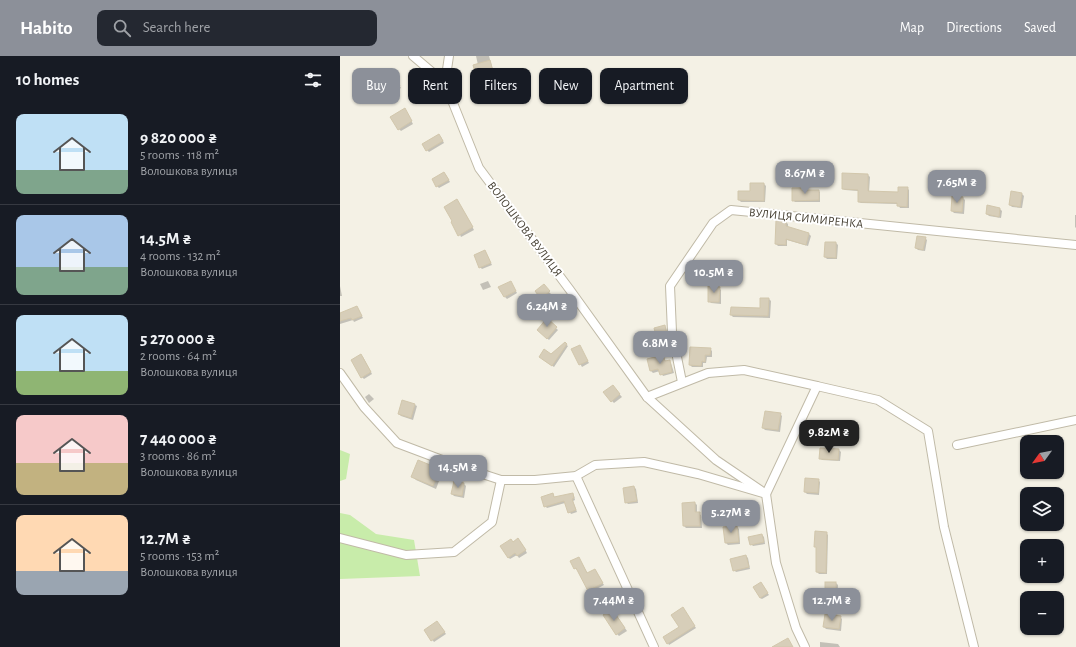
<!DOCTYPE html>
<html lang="en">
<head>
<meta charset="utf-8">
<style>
  body { margin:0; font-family:"Alegreya Sans",sans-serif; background:#242831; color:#f1f3f6; height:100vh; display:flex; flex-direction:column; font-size:15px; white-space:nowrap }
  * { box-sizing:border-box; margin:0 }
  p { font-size:13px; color:#9ea1a6 }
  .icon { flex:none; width:22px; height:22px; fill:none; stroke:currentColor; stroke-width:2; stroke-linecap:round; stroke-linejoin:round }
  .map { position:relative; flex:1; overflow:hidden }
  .sheet { display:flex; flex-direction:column; background:#171b24; width:340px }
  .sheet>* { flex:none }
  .guide { position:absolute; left:12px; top:12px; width:380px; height:36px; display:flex; gap:8px }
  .needle { width:26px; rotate:237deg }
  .controls { position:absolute; left:680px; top:379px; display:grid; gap:8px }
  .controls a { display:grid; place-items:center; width:44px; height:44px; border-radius:8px; background:#171b24; box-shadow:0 1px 3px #0004; font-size:20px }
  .price { position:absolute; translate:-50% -34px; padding:0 9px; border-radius:8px; background:#8c9099; color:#fff; font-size:13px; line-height:26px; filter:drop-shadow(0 1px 2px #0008) }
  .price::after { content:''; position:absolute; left:50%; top:24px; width:12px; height:9px; margin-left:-6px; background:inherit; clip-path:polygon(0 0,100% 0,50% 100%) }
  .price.active { background:#222; color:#fff }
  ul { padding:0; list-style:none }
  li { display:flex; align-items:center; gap:12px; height:100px; padding:0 16px }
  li+li { border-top:1px solid #363941 }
  li span { display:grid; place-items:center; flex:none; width:112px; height:80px; border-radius:8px; color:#555 }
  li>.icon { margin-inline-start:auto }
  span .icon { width:48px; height:48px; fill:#fffc; stroke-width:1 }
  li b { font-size:17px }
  h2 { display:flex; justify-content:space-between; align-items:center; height:48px; padding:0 16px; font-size:17px }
  .pill { padding:0 14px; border-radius:8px; background:#171b24; box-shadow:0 1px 3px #0004; font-size:14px; line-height:36px }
  .pill.active { background:#8c9099; color:#fff }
  header { display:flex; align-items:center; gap:24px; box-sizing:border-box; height:56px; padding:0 20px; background:#8c9099; color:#fff }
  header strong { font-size:19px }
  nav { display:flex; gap:22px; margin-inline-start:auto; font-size:14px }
  .search { width:280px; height:36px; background:#242831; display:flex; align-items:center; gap:10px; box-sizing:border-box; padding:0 14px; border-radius:8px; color:#9ea1a6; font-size:15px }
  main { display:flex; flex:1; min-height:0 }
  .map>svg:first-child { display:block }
</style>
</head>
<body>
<header>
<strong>Habito</strong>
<div class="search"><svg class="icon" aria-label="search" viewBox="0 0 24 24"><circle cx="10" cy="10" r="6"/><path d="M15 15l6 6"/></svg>Search here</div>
<nav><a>Map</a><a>Directions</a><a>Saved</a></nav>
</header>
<main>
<section class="sheet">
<h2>10 homes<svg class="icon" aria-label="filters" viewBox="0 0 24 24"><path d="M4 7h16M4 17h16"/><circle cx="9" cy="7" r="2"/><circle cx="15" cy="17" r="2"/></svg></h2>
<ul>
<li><span style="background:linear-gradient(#bfe0f5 70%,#7fa58c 0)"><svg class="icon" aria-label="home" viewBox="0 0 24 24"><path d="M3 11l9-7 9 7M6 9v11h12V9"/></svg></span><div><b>9 820 000 ₴</b><p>5 rooms · 118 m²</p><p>Волошкова вулиця</p></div></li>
<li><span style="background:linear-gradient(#a9c7e8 65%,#7fa58c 0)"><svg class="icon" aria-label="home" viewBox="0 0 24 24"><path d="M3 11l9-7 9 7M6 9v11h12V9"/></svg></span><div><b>14.5M ₴</b><p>4 rooms · 132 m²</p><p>Волошкова вулиця</p></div></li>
<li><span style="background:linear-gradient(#bfe0f5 70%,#8fb573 0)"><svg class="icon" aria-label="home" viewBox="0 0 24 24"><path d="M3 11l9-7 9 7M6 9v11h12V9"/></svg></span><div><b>5 270 000 ₴</b><p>2 rooms · 64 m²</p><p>Волошкова вулиця</p></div></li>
<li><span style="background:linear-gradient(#f6c9c9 60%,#c2b280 0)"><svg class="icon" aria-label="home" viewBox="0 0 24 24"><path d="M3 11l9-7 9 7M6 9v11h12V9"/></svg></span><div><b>7 440 000 ₴</b><p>3 rooms · 86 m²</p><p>Волошкова вулиця</p></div></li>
<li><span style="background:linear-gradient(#ffd9b3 70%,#9aa5b1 0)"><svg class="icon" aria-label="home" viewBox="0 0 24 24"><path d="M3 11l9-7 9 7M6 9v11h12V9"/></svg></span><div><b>12.7M ₴</b><p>5 rooms · 153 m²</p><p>Волошкова вулиця</p></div></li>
</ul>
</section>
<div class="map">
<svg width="736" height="591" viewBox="0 0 736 591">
  <rect width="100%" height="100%" fill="#f4f1e5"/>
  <g fill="#c8ecaa">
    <polygon points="0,394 10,398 6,423 0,425"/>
    <polygon points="0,457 10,459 36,478 74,484 80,520 0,523"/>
  </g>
  <g fill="#0003">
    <polygon points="136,0 149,0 155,21 140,25 138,24 138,9"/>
    <polygon points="54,21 61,32 46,40 44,38"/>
    <polygon points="66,56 73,68 61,75 59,73"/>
    <polygon points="101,81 104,87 89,96 87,94"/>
    <polygon points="503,118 528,119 530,121 529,136 559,137 567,132 569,134 569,152 560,152 558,148 521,147 519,146 519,135 505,134 503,133"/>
    <polygon points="106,119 110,126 99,132 97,130"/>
    <polygon points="424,128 426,130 425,146 401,146 399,144"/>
    <polygon points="460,133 462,135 479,135 480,136 480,146 455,146 453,144"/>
    <polygon points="672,136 682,138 684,140 682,152 672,151 670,149"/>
    <polygon points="623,142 625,144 624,158 614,157 612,155"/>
    <polygon points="117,144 134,174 121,181 114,166"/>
    <polygon points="648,150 660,153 662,155 661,162 649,160 647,158"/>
    <polygon points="735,159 736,159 736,172 735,171"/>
    <polygon points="446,166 448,168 448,172 469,178 471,180 468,190 447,184 447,190 438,190 436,188"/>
    <polygon points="585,182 587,184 585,195 578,194 576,192"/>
    <polygon points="496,187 498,189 497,203 487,203 485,201"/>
    <polygon points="145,195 152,209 142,213 140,211"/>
    <polygon points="148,225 151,231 143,234 140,228"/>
    <polygon points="172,228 177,237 167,243 165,241"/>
    <polygon points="0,230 2,240 0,240"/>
    <polygon points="203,230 211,238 204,244 196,236"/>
    <polygon points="379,232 381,234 381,248 371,247 369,245"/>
    <polygon points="429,243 431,245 430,262 393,261 391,259 421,253"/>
    <polygon points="199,246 204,253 195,258 191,252"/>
    <polygon points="17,251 23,262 14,266 13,264 0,268 0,259"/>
    <polygon points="207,264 218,274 209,284 198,274"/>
    <polygon points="324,270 326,272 330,287 321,289 319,287"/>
    <polygon points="225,288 228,290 214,311 202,303 211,300"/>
    <polygon points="239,290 249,307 242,311 232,294"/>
    <polygon points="370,293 372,295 372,301 367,301 366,307 363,307 363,311 352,311 350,309"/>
    <polygon points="323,300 326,306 329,305 331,307 334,317 323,320 320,315 313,317 311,315"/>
    <polygon points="23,301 32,318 24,323 22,321"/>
    <polygon points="274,332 282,341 274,347 272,345"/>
    <polygon points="29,338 34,343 29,347 25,341"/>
    <polygon points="63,345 75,349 77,350 73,364 61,360 59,358"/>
    <polygon points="440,358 442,360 440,376 425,374 423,372"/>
    <polygon points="499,394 501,396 500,405 482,404 480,402"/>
    <polygon points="99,414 102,417 96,433 76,424 73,421"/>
    <polygon points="478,424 480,426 479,439 467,438 465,436"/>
    <polygon points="124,428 126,430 124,442 114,440 112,438"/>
    <polygon points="294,431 296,433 298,447 288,448 286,446"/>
    <polygon points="212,438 215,442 232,438 234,440 235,444 233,445 237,456 231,458 225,447 207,452 205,450"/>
    <polygon points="355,447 357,449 357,457 361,459 362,472 346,472 344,470"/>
    <polygon points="397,471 399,473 400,488 388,489 386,487"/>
    <polygon points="486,477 488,479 487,518 479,518 477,516 477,492"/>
    <polygon points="422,479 424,481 425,488 413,490 411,488"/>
    <polygon points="180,485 187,497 179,502 177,499 170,503 168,501 173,486"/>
    <polygon points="406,500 408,502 410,513 396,516 394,514"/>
    <polygon points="240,504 248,518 255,514 264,529 251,536 249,534 238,513 237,514 235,512 232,506"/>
    <polygon points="421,527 429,539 422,543 420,542"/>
    <polygon points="496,527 498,529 497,546 488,545 486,543"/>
    <polygon points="344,554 356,572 329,589 328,587 340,572"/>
    <polygon points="274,556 287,575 279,580 277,578"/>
    <polygon points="500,561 502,563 501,575 486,573 484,571"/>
    <polygon points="99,568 106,578 94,586 85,574"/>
    <polygon points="480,586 498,588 500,591 480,591"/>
  </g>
  <g fill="#d7ceb9" stroke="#d2c7ac">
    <polygon points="150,4 154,19 137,24 133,9"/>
    <polygon points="53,18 60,30 44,39 37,27"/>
    <polygon points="65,52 72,65 58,74 50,61"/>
    <polygon points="99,78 103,85 86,95 82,88"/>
    <polygon points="104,116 109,124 96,131 92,123"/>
    <polygon points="502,117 528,118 528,135 558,136 558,131 568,131 567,151 557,150 557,147 518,146 518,134 502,133"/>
    <polygon points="410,127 424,127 424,145 398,144 398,135 410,135"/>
    <polygon points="452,132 461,132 461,134 479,134 479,144 452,145"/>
    <polygon points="671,135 682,137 680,151 669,149"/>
    <polygon points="612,140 623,141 622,156 611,155"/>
    <polygon points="117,143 133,171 118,180 111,166 112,165 104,151"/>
    <polygon points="647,149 660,152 659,161 646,158"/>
    <polygon points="436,164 446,165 446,170 469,177 466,189 446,183 446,189 435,188"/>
    <polygon points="577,180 586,181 583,194 575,192"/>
    <polygon points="485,186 496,186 496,202 484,201"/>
    <polygon points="145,194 151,207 139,212 134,199"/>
    <polygon points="171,225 176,235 164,241 158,231"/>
    <polygon points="204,228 210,235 201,243 195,235"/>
    <polygon points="368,230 380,231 379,246 368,246"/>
    <polygon points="420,242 429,242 428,260 390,259 391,251 420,252"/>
    <polygon points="199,245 204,251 194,258 189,252"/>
    <polygon points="17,250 22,260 12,264 11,262 0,265 0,257"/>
    <polygon points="207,262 217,271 207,283 197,274"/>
    <polygon points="325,269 328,285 318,288 314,272"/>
    <polygon points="225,286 227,288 212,310 199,301 204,293 211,298"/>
    <polygon points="240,289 248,305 239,309 231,293"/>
    <polygon points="350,291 371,292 370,299 365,299 365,306 362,305 361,310 349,309"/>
    <polygon points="21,298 31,316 21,322 11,304"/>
    <polygon points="323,299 325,305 330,304 332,316 320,319 318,313 310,315 307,303"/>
    <polygon points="273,329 280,338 271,346 263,336"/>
    <polygon points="62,344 75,348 71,362 58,358"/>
    <polygon points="425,355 441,357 438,374 422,372"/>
    <polygon points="480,392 499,393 498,404 479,403"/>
    <polygon points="78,404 100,413 93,430 71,421"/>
    <polygon points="465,422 479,423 478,437 464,436"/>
    <polygon points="114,425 124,427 122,440 111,438"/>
    <polygon points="294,430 297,445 285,447 283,432"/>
    <polygon points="213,437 214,441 233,437 234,442 232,443 236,454 228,457 224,445 204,451 201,441"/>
    <polygon points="355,446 355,456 360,456 360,470 343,470 342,447"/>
    <polygon points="397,470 399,486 385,487 383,471"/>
    <polygon points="475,475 487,476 486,517 476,516 476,491 474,491"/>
    <polygon points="422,478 424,486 410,489 408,481"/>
    <polygon points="178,482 186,494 177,500 175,497 168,502 160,490 171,483 173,486"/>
    <polygon points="406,499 409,511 393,515 390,503"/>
    <polygon points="239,501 247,517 255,513 263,527 248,535 236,512 234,513 230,505"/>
    <polygon points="421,526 428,537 420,542 413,531"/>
    <rect x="485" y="526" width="11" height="18"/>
    <polygon points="343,551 355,570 327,588 323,581 339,571 331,559"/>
    <polygon points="272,553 285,572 276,579 263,559"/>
    <polygon points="485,558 501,560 499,573 483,571"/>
    <polygon points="97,565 105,576 91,585 84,574"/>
    <polygon points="448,582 453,591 432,591"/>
  </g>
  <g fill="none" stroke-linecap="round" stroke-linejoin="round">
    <defs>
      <g id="minor">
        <polyline points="73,0 105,27 139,112 230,234 307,341 376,404 426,438 436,507 456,572 465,591"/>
        <polyline points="105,27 109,0"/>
        <polyline points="0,317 24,351 57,387 118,410 161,424 195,424 236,420 255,409 304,406 358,418 426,438 477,330 404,314 368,317 307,341"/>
        <polyline points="342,326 332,276 330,230 373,167 391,154 736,189"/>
        <polyline points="477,330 538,344 588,375 604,471 634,591"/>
        <polyline points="617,389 736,364"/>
        <polyline points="236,420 314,591"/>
        <polyline points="0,482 66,499 114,496 152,466 161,424"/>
      </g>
    </defs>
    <use href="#minor" stroke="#c0baa7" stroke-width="10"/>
    <use href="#minor" stroke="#fff" stroke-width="8"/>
  </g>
  <g text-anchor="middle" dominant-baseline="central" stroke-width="4" stroke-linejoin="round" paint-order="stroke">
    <g font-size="12" fill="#474134" stroke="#fff">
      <text transform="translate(466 162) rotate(6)">ВУЛИЦЯ СИМИРЕНКА</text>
      <text transform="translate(185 173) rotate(53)">ВОЛОШКОВА ВУЛИЦЯ</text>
    </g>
  </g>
</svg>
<div class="controls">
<a><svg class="needle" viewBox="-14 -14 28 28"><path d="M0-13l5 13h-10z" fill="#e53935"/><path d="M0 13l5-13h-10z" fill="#9ea1a6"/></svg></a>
<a><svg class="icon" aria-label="layers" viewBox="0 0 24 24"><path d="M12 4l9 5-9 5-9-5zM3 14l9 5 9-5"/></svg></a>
<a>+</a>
<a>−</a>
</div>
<b class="price" style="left:465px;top:139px">8.67M ₴</b>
<b class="price" style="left:617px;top:148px">7.65M ₴</b>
<b class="price" style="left:374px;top:238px">10.5M ₴</b>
<b class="price" style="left:207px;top:272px">6.24M ₴</b>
<b class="price" style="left:320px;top:309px">6.8M ₴</b>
<b class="price active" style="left:489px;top:398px">9.82M ₴</b>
<b class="price" style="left:118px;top:433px">14.5M ₴</b>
<b class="price" style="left:391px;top:478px">5.27M ₴</b>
<b class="price" style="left:274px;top:566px">7.44M ₴</b>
<b class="price" style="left:492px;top:566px">12.7M ₴</b>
<div class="guide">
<a class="pill active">Buy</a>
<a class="pill">Rent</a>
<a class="pill">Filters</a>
<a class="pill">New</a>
<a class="pill">Apartment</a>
</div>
</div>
</main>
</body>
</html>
